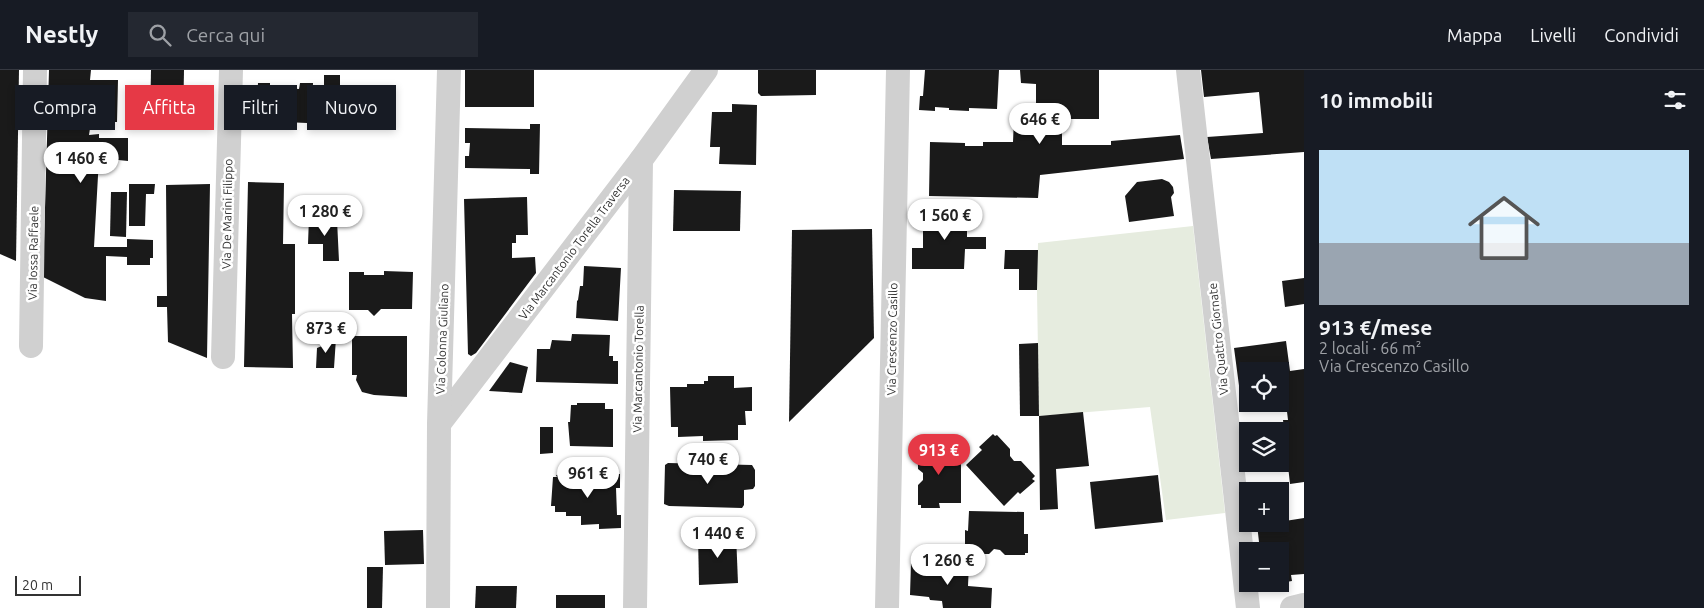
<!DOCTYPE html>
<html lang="it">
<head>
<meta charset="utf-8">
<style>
  body { margin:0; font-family:Ubuntu,sans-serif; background:#242831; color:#f1f3f6; height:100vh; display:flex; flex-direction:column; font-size:19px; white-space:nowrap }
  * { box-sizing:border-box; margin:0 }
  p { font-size:16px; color:#9ea1a6 }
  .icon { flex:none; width:28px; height:28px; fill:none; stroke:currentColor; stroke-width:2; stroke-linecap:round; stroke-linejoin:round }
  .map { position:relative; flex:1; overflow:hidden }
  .details { display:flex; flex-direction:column; background:#171b24; width:400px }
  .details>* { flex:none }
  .banner { position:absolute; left:15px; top:15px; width:475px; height:45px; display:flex; gap:10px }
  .buttons { position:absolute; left:1239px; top:292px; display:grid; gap:10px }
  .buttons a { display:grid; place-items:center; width:50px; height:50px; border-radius:0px; background:#171b24; box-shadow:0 2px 8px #0003; font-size:25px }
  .scale { position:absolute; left:15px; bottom:12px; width:66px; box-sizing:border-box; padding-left:5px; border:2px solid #333; border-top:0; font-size:14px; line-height:18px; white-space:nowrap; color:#333; -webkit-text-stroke:4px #fff; paint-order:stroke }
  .price { position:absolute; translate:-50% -42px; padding:0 11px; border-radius:18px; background:#fff; color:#222; font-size:16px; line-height:32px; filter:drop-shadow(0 1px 2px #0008) }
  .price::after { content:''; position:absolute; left:50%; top:30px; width:15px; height:11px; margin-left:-8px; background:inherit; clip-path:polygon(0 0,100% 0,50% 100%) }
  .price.on { background:#e63946; color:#fff }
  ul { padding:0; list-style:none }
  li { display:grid; align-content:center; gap:10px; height:265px; padding:0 15px }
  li+li { border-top:1px solid #363941 }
  li span { display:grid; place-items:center; height:155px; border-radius:0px; color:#555 }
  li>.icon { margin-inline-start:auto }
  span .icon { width:90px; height:90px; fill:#fffc; stroke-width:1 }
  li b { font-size:21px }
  h2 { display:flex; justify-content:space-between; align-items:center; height:60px; padding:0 15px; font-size:21px }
  .tag { padding:0 18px; border-radius:0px; background:#171b24; box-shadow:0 2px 8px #0003; font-size:18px; line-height:45px }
  .tag.on { background:#e63946; color:#fff }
  header { display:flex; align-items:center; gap:30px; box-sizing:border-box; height:70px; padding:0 25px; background:#171b24; border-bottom:1px solid #363941 }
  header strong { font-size:24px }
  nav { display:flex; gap:28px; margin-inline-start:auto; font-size:18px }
  .search { width:350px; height:45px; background:#242831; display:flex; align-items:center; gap:12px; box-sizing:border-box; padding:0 18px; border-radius:0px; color:#9ea1a6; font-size:19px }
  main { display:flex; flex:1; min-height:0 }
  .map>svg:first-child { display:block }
</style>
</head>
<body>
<header>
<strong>Nestly</strong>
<div class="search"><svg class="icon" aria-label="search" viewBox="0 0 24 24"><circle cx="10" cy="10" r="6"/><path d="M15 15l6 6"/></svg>Cerca qui</div>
<nav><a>Mappa</a><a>Livelli</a><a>Condividi</a></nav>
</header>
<main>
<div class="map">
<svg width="1304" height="538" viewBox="0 0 1304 538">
  <rect width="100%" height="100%" fill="#fff"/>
  <polygon fill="#e6ecdf" points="1193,156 1225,443 1166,450 1150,337 1039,346 1037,220 1038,173"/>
  <g fill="#1a1a1a">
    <polygon points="0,0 19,0 16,191 0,184"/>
    <polygon points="49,0 91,0 90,10 118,10 117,52 91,52 89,65 99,64 99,68 128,68 128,91 99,88 94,177 127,177 127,169 153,170 153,188 150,188 150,195 127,195 127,187 106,186 106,231 85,228 43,207"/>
    <polygon points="151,0 184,0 183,54 150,53"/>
    <rect x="465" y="0" width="69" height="37"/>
    <polygon points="758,0 816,0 816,25 761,26 758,23"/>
    <polygon points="925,0 999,0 997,39 969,38 969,41 949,40 949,38 935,37 935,41 919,40 920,26 923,26"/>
    <polygon points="1020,0 1099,0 1099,49 1062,49 1062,75 1111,75 1111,71 1180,65 1184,89 1040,105 1038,128 929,126 930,72 965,73 965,76 983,76 983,72 1013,72 1014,48 1036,47 1036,14 1021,13"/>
    <polygon points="1201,0 1304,0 1304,82 1211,89 1207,67 1263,63 1259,22 1204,27"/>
    <polygon points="324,5 340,5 340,29 324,30"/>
    <polygon points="258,13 270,13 270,17 299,19 300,13 313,13 312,45 307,45 307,53 262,51 263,31 257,30"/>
    <polygon points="732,34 757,35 756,95 719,94 720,77 710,77 712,42 732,42"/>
    <polygon points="530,54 540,54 539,104 530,104 530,99 465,98 465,86 469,86 470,73 465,73 465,58 530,59"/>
    <polygon points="1162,109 1169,112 1173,117 1174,123 1171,127 1174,146 1129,152 1125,126 1137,112"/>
    <polygon points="248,112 284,113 283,174 295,174 295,244 292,244 293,298 244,297"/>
    <polygon points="129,114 155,114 154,124 146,124 145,156 129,156"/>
    <polygon points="210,114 207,288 168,272 167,237 157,237 157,226 167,226 166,115"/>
    <polygon points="674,120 741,121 740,161 673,161"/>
    <polygon points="111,122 127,122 126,167 110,166"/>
    <polygon points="527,127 528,165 516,165 516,173 512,173 512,188 535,187 536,203 476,283 471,286 468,284 464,129"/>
    <polygon points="923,140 967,140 967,167 986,167 986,179 965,179 964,199 912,199 912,178 923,178"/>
    <polygon points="309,147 326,147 328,150 337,150 339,191 323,191 323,174 308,174"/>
    <polygon points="872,159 874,268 789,352 792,160"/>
    <polygon points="1005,180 1038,180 1037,220 1019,220 1019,199 1004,199"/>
    <polygon points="584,196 621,198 618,251 576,248 577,231 578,230 580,216 583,216"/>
    <polygon points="384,201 413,202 412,239 381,239 374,246 368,240 349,240 349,202 364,202 364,205 384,205"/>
    <polygon points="1304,208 1304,234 1285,237 1282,211"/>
    <polygon points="572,264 610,265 609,286 613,286 613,291 618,291 618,314 536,312 537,279 550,279 552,270 571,271"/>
    <polygon points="352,266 407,266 407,327 374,325 362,322 356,310 357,305 352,305"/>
    <polygon points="336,268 334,298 316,298 317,278 322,276 323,269"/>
    <polygon points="1286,271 1290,301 1304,299 1304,412 1290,414 1283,350 1288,350 1284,317 1280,318 1280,301 1248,301 1248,322 1240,323 1234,278"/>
    <polygon points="1038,273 1039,346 1020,346 1019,274"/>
    <polygon points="510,292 528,297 522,323 489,321"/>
    <polygon points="708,306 734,306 734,318 752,317 752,341 745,341 746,355 738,355 738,370 703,371 703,366 678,367 678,357 671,357 670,317 687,317 687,314 704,314 704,311 708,311"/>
    <polygon points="577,333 605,333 605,339 613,339 613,377 570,376 568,352 570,352 571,335 577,335"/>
    <polygon points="1083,342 1089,396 1056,399 1058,439 1040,440 1039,346"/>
    <polygon points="540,357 553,357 553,383 540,384"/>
    <polygon points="993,364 995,366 997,365 1010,379 1010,386 1014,391 1021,391 1035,406 1032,409 1035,411 1020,424 1018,422 1004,436 966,395 982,380 979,377"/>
    <polygon points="941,374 941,377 961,377 961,433 939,433 940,438 921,438 921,435 918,435 918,415 923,410 923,403 918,399 918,378 922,379 922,375"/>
    <polygon points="668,393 752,395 755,400 755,416 753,419 744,420 744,435 742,438 669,436 664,434 665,395"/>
    <polygon points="571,404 572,408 586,407 586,405 620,404 620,418 616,418 617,445 621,445 621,458 599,459 599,454 581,455 581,446 566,446 566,442 555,442 555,436 551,436 553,407 557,407 556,405"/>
    <polygon points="1158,405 1163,452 1095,459 1090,412"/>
    <polygon points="969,441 1024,442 1024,464 1028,464 1028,483 1025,483 1025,485 1005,485 1000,480 994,479 989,484 968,484 969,480 965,479 965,460 968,461"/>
    <polygon points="1284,444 1285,451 1304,448 1304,504 1291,505 1292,511 1280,513 1280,481 1260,481 1257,454 1280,454 1280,445"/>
    <polygon points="423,460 424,494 385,495 384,461"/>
    <polygon points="736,464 738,513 699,515 698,465"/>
    <polygon points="911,493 969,493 968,516 992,518 991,538 943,538 942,531 930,530 929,527 910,525"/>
    <polygon points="367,497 383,497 382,538 367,538"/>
    <polygon points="476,516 517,516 516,538 475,538"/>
    <rect x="556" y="525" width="49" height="13"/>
  </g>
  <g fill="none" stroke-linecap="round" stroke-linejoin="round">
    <g stroke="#d0d0d0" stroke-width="24">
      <polyline points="1188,0 1248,538"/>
      <polyline points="31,276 35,0"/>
      <polyline points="223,287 231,0"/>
      <polyline points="439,354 641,90 706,0"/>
      <polyline points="438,538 439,354 449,0"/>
      <polyline points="635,538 641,90"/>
      <polyline points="887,538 898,0"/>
      <polyline points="1292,538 1304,535"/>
    </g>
  </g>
  <g text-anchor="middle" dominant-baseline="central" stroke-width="5" stroke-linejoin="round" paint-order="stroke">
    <g font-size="12" fill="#333" stroke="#fff">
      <text transform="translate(227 144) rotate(-89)">Via De Marini Filippo</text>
      <text transform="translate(574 178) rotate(-53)">Via Marcantonio Torella Traversa</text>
      <text transform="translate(33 183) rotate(-89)">Via Iossa Raffaele</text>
      <text transform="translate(442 269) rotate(-88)">Via Colonna Giuliano</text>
      <text transform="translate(892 269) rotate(-89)">Via Crescenzo Casillo</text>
      <text transform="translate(1218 269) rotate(-96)">Via Quattro Giornate</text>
      <text transform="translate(638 299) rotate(-89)">Via Marcantonio Torella</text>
    </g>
  </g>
</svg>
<div class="buttons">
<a><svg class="icon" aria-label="locate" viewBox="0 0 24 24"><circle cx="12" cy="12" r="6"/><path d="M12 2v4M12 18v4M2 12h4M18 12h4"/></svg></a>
<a><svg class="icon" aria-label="layers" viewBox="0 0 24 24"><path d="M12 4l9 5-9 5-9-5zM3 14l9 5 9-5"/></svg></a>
<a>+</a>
<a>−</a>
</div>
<div class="scale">20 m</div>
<b class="price" style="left:1040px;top:75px">646 €</b>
<b class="price" style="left:81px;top:114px">1 460 €</b>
<b class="price" style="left:325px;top:167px">1 280 €</b>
<b class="price" style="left:945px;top:171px">1 560 €</b>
<b class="price" style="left:326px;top:284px">873 €</b>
<b class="price on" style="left:939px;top:406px">913 €</b>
<b class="price" style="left:708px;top:415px">740 €</b>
<b class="price" style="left:588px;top:429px">961 €</b>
<b class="price" style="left:718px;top:489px">1 440 €</b>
<b class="price" style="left:948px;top:516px">1 260 €</b>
<div class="banner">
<a class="tag">Compra</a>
<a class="tag on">Affitta</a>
<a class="tag">Filtri</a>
<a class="tag">Nuovo</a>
</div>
</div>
<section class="details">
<h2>10 immobili<svg class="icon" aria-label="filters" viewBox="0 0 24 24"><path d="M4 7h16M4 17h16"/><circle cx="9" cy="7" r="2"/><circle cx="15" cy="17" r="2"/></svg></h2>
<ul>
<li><span style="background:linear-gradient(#bfe0f5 60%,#9aa5b1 0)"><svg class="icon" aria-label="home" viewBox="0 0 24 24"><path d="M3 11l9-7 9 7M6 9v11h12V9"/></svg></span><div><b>913 €/mese</b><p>2 locali · 66 m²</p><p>Via Crescenzo Casillo</p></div></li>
</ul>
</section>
</main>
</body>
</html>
